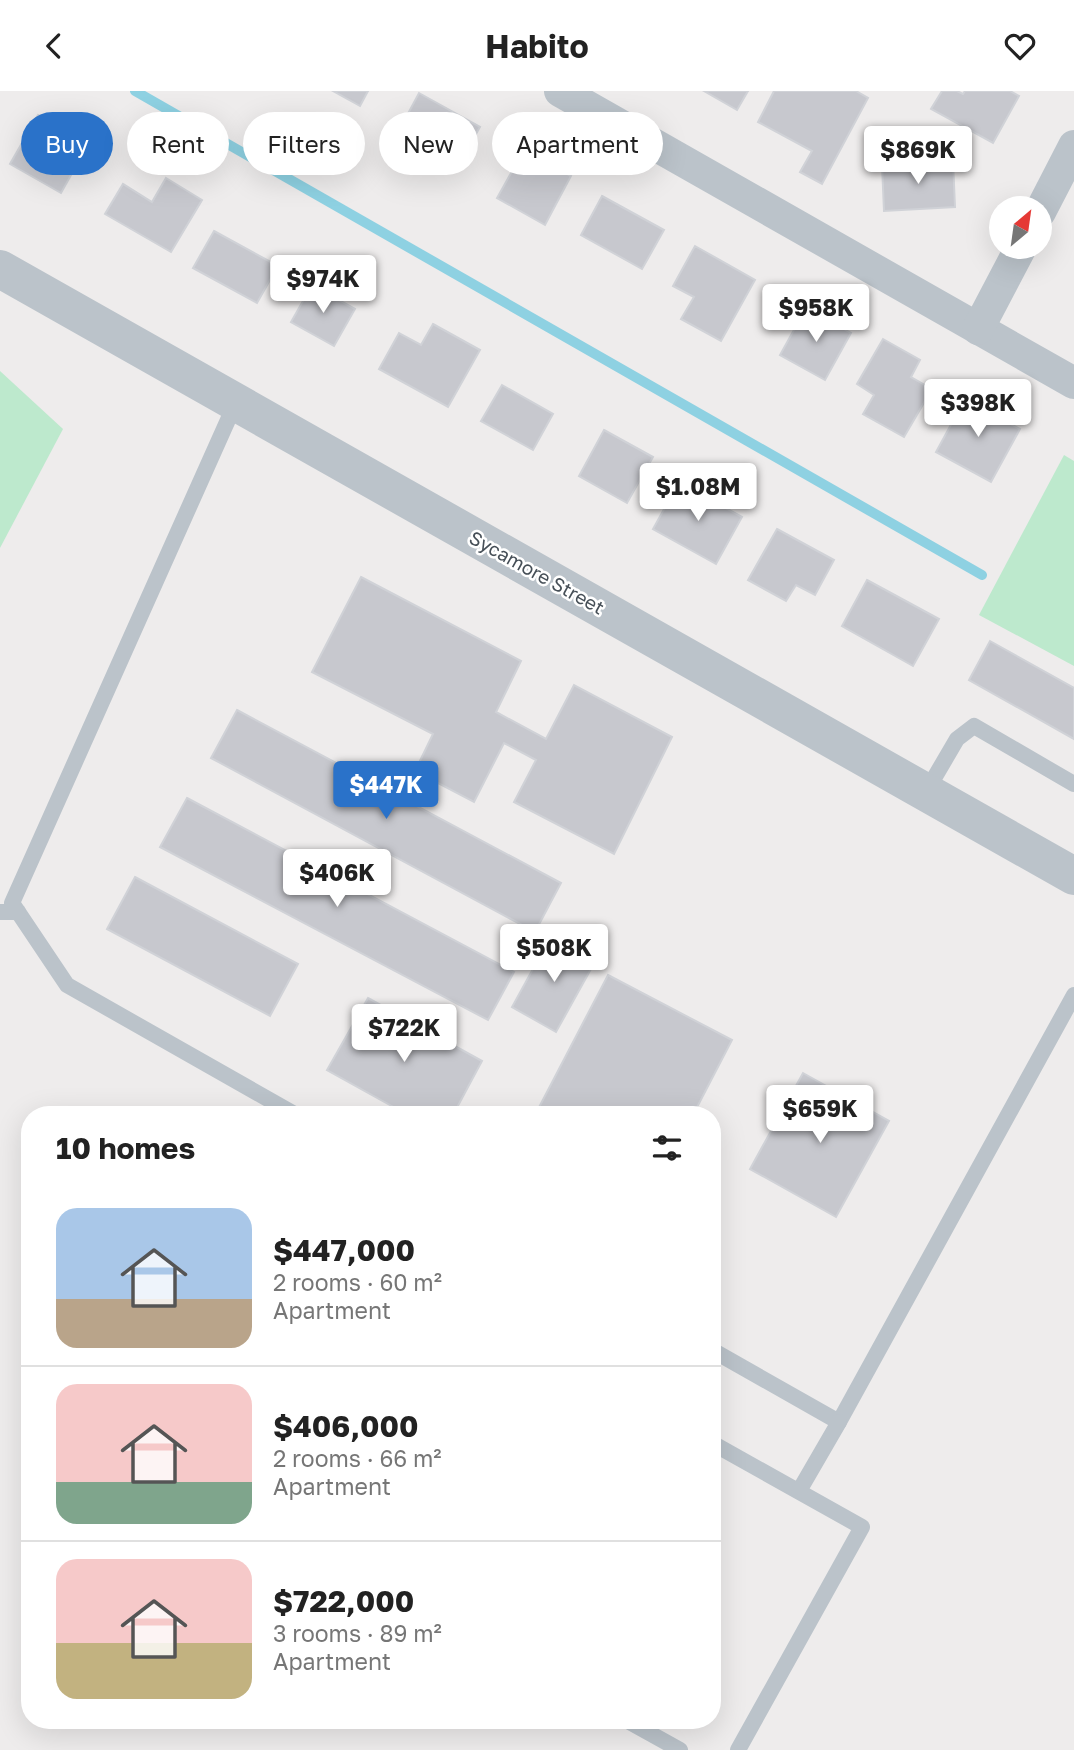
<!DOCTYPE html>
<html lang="en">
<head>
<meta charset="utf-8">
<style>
  body { margin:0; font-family:"Golos Text",sans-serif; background:#f6f6f6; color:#222; height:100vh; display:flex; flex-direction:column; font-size:26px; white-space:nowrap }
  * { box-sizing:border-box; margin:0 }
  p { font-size:23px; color:#767676 }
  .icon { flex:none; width:38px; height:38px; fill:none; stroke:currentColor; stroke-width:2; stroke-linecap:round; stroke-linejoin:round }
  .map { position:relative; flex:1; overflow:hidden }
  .details { position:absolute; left:21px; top:1015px; width:700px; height:623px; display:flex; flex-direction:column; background:#fff; border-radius:28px; box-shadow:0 7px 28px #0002 }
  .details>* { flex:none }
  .hud { position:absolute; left:21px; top:21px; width:700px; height:63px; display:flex; gap:14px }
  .needle { width:46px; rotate:29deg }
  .tools { position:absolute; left:989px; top:105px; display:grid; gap:14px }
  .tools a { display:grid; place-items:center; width:63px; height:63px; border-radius:50%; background:#fff; box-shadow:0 7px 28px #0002; font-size:35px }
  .price { position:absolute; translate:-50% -60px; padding:0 16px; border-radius:7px; background:#fff; color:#222; font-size:23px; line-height:46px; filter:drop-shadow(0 2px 4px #0008) }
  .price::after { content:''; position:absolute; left:50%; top:42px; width:21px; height:16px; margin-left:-10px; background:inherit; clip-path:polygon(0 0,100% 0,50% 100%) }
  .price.active { background:#2a72c9; color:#fff }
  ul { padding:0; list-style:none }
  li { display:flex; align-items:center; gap:21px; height:175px; padding:0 35px }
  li+li { border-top:2px solid #e0e0e0 }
  li span { display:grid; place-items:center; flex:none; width:196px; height:140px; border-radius:21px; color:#555 }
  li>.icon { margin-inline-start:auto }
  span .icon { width:84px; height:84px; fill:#fffc; stroke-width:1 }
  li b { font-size:30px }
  h2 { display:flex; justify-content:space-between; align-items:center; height:84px; padding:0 35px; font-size:30px }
  .tag { padding:0 24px; border-radius:32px; background:#fff; box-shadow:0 7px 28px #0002; font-size:24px; line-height:63px }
  .tag.active { background:#2a72c9; color:#fff }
  header { display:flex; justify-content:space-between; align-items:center; height:91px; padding:0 35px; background:#fff; font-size:32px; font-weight:700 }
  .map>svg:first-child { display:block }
</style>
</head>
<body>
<header><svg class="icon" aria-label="back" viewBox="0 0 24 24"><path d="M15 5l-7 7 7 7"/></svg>Habito<svg class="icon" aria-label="heart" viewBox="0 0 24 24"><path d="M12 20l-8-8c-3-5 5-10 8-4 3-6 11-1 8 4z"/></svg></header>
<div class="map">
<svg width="1074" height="1659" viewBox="0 0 1074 1659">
  <rect width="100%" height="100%" fill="#eeecec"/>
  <g fill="#bde9cd">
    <polygon points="0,280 63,338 0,457"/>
    <polygon points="1064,364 1074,370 1074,575 979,524"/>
  </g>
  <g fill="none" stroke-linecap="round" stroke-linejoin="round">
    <polyline stroke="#8ed1e2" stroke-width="10" points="135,0 982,484"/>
  </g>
  <g fill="#c7c8ce" stroke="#d0d2d7" stroke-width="2">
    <polygon points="333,0 368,0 360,15"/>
    <polygon points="704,0 748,0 737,19"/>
    <polygon points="774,0 856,0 868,7 822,93 800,81 812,60 758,31"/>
    <polygon points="942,0 957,0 963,3 965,0 1010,0 1019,5 993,52 931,18"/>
    <polygon points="419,2 480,36 457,77 397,43"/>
    <polygon points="38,24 89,52 61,102 10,73"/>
    <polygon points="524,59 571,85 545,134 497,107"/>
    <polygon points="953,70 955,116 884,120 882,74"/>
    <polygon points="166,87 202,109 171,161 105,123 123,93 152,111"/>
    <polygon points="602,105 664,139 642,178 581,144"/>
    <polygon points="214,140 278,175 257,212 193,177"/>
    <polygon points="695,155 755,189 721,250 681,228 694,206 673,195"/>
    <polygon points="312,194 355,218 334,255 291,231"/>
    <polygon points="806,217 851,242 825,289 780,264"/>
    <polygon points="433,233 480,259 448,316 379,278 399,242 421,254"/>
    <polygon points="883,248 920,269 911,286 932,298 904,346 863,323 874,304 857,293"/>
    <polygon points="502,294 553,323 533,359 481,330"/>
    <polygon points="971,297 983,304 977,315 1020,338 991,391 936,361"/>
    <polygon points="604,339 653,366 627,412 579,385"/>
    <polygon points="679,391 742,426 716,473 653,438"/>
    <polygon points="777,438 834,469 815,504 796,494 786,510 748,489"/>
    <polygon points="361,486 521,570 496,621 546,648 574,594 672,646 614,763 514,711 536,669 504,652 474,711 415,680 433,643 312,581"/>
    <polygon points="867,489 939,528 913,575 842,535"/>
    <polygon points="990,550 1074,597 1074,648 969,589"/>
    <polygon points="237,619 561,792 535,841 211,667"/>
    <polygon points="187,707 514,881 488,929 160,756"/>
    <polygon points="135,786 298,873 270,925 107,838"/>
    <polygon points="551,845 596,869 556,941 512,916"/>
    <polygon points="608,884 732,949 693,1024 535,1024"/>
    <polygon points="368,907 482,970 453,1024 408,1024 327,979"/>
    <polygon points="803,982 889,1030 836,1126 750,1078"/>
  </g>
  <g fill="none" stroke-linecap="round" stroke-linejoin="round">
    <g stroke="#bbc3ca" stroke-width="16">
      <polyline points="236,311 12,812 67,894 296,1024"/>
      <polyline points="926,701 957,648 974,635 1074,693"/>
      <polyline points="0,821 18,821"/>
      <polyline points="712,1259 839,1331 1074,904"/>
      <polyline points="712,1352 862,1436 738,1659"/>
      <polyline points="799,1400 839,1331"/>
      <polyline points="626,1629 680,1659"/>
    </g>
    <g stroke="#bbc3ca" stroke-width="32">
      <polyline points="560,0 1074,292"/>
      <polyline points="1040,121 1074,55"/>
      <polyline points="978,238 1021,156"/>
    </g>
    <polyline stroke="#bbc3ca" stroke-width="38" points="0,178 1074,785"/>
  </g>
  <g text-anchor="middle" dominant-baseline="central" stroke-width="5" stroke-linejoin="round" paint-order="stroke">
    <g font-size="19" fill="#464f57" stroke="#fff">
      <text transform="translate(537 481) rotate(29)">Sycamore Street</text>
    </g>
  </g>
</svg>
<div class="tools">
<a><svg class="needle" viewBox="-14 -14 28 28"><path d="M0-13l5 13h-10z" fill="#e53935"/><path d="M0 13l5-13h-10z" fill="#767676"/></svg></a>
</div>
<b class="price" style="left:918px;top:95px">$869K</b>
<b class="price" style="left:323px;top:224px">$974K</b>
<b class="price" style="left:816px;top:253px">$958K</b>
<b class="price" style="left:978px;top:348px">$398K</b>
<b class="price" style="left:698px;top:432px">$1.08M</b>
<b class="price active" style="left:386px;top:730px">$447K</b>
<b class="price" style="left:337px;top:818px">$406K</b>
<b class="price" style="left:554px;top:893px">$508K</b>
<b class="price" style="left:404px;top:973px">$722K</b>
<b class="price" style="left:820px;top:1054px">$659K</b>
<div class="hud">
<a class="tag active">Buy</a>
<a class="tag">Rent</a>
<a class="tag">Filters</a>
<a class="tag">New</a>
<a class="tag">Apartment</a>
</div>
<section class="details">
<h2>10 homes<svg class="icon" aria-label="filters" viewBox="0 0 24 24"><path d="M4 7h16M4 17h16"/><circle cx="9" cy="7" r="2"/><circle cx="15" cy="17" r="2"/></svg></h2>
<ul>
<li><span style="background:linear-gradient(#a9c7e8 65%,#b9a48a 0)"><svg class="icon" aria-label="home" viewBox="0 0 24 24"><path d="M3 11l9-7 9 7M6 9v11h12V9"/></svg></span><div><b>$447,000</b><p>2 rooms · 60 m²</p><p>Apartment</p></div></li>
<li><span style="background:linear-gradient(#f6c9c9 70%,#7fa58c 0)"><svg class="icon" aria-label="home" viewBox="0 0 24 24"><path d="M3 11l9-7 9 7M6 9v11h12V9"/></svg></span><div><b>$406,000</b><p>2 rooms · 66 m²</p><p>Apartment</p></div></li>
<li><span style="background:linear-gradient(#f6c9c9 60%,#c2b280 0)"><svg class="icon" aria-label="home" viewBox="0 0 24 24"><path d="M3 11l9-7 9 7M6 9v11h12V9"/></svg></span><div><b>$722,000</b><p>3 rooms · 89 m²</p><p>Apartment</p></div></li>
</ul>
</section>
</div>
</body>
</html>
